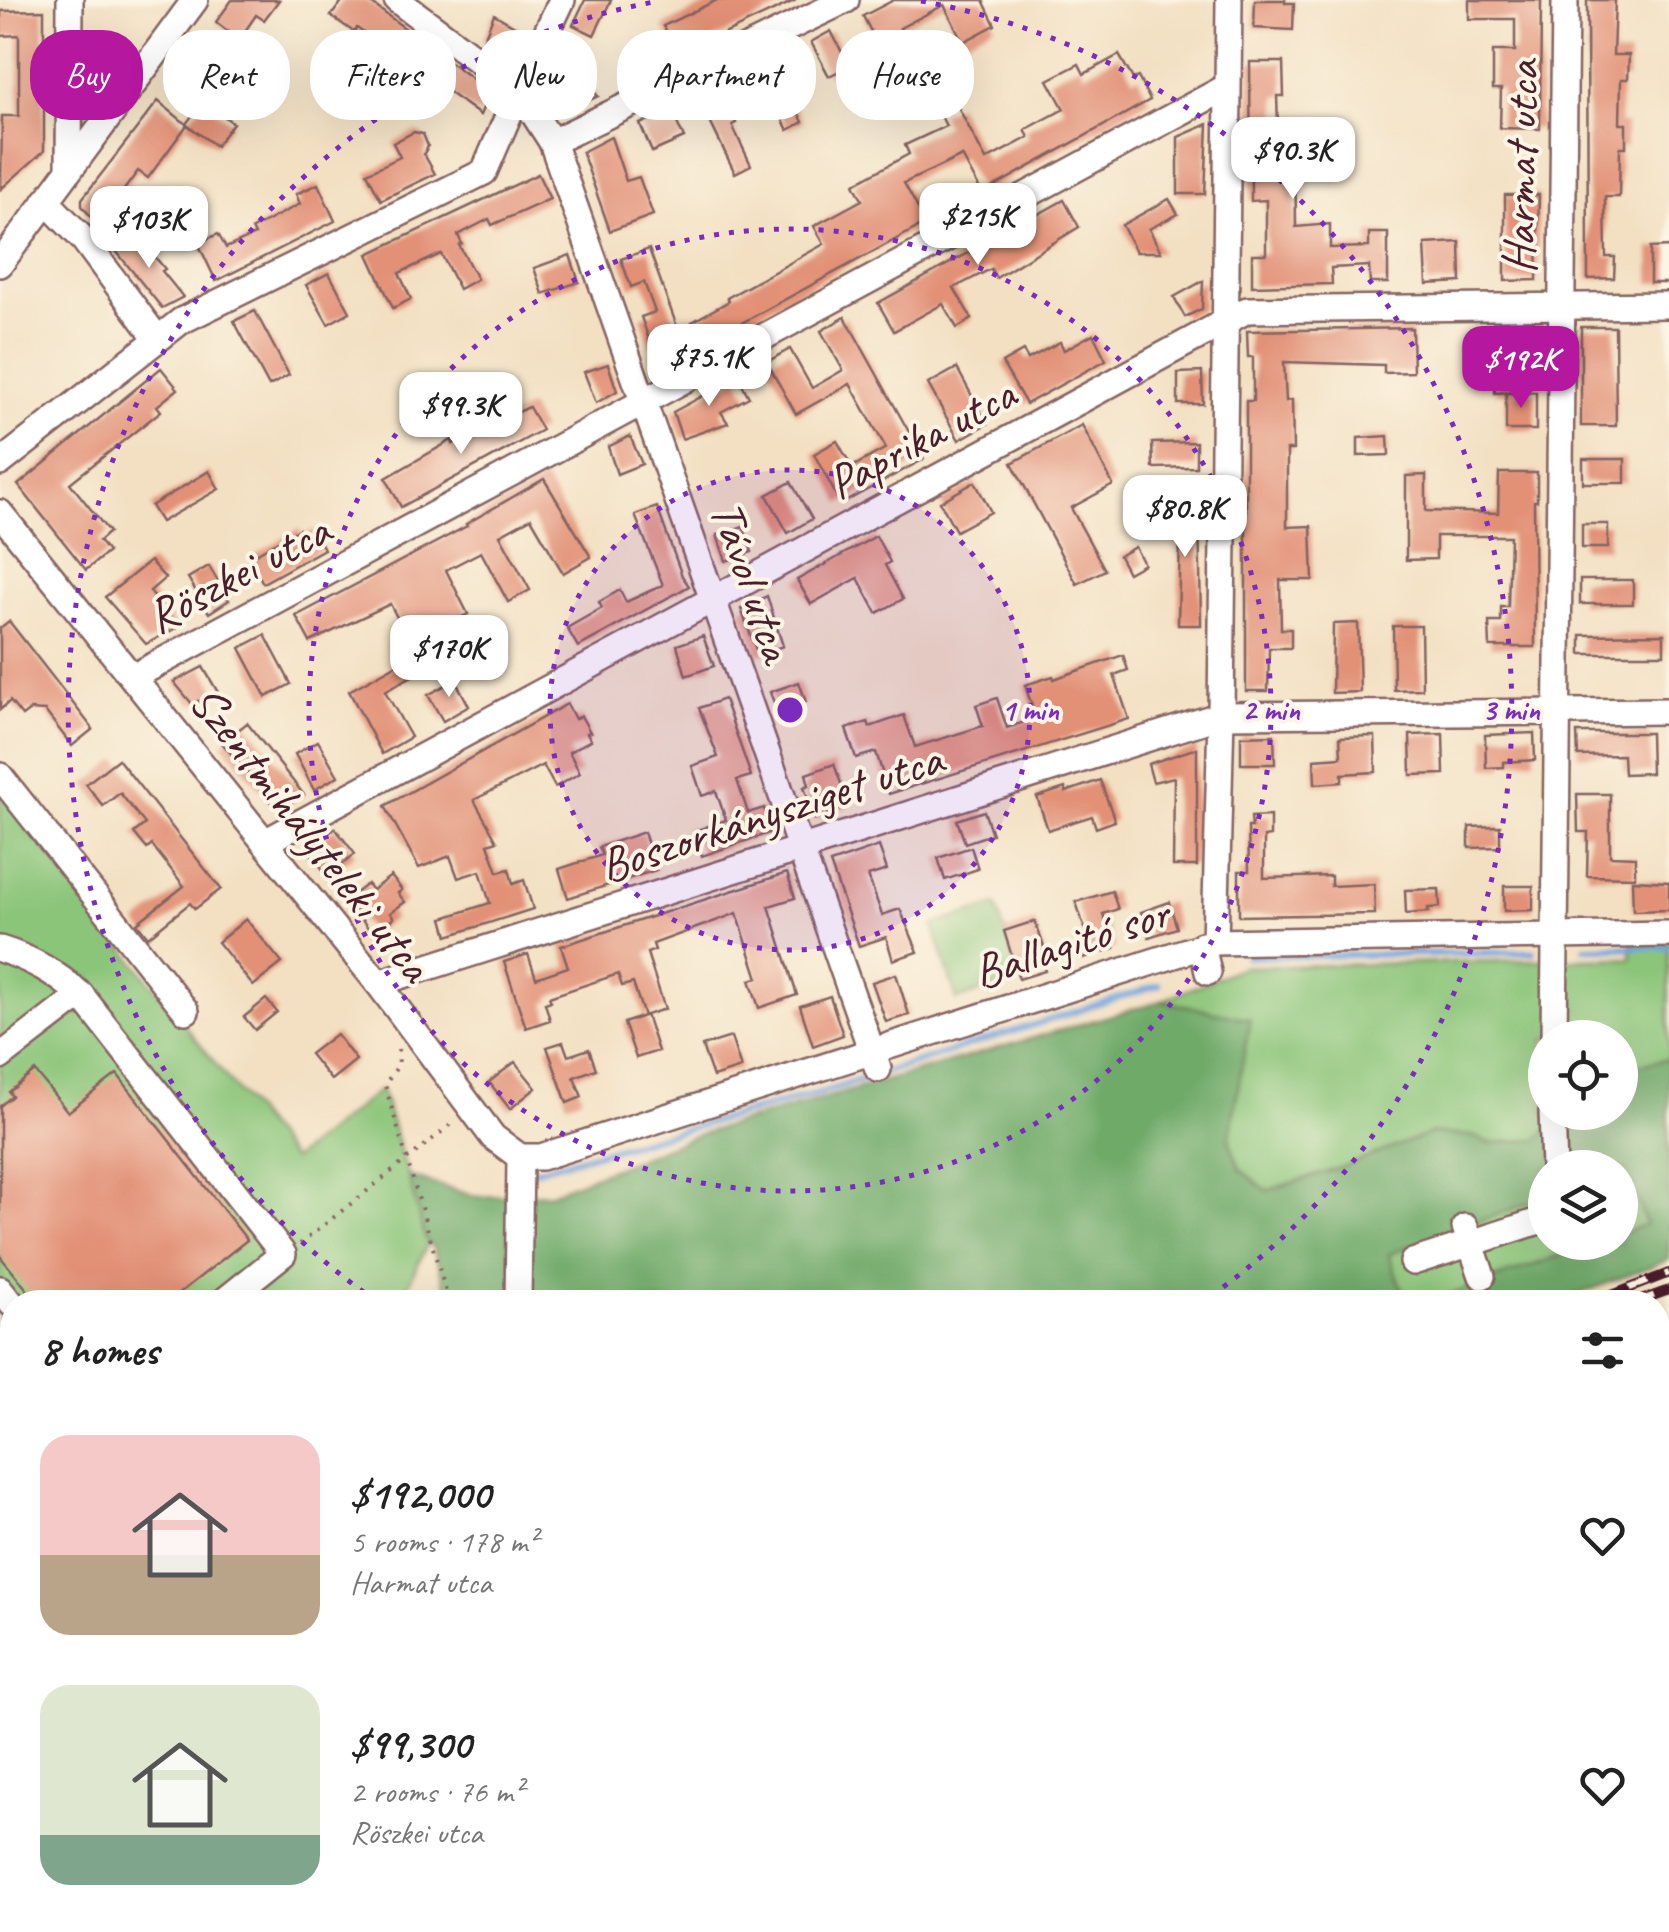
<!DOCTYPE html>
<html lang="en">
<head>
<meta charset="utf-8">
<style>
  body { margin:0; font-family:Caveat,sans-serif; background:#f6f6f6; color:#222; height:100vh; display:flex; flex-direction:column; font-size:38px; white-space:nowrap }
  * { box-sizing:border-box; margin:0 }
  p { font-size:32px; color:#767676 }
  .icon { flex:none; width:55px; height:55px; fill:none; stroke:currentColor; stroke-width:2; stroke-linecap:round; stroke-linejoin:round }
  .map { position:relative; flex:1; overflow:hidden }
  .sheet { position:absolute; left:0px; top:1290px; width:1670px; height:642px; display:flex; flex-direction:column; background:#fff; border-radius:40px 40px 0 0; box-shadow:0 10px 40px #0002 }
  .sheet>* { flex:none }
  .top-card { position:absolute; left:30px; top:30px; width:1000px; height:90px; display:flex; gap:20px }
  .tools { position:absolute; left:1528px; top:1020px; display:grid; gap:20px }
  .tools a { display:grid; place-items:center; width:110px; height:110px; border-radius:50%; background:#fff; box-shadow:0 10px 40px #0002; font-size:50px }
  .price { position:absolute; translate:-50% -85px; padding:0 22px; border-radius:20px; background:#fff; color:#222; font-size:32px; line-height:65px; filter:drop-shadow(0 2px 5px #0008) }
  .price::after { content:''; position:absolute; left:50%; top:60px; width:30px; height:22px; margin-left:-15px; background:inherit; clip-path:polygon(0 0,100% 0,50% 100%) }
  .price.selected { background:#b5179e; color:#fff }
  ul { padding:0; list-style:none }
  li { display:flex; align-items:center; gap:30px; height:250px; padding:0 40px }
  li span { display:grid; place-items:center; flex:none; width:280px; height:200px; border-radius:30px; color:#555 }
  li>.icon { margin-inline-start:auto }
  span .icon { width:120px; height:120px; fill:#fffc; stroke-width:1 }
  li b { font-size:42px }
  h2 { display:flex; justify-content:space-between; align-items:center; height:120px; padding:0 40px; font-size:42px }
  .chip { padding:0 35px; border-radius:40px; background:#fff; box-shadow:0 10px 40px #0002; font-size:35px; line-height:90px }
  .chip.selected { background:#b5179e; color:#fff }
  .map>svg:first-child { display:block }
</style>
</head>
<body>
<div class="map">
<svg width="1669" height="1932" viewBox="0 0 1669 1932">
  <rect width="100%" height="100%" fill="#fcf5e5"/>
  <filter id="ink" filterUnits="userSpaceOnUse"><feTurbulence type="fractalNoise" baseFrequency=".01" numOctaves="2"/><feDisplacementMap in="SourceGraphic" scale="20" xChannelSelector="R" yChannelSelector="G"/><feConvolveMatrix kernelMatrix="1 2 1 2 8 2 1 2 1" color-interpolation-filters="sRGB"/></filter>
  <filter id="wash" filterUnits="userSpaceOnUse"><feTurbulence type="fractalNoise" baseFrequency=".0048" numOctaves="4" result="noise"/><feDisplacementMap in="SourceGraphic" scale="40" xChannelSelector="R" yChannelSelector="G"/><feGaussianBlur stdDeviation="2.25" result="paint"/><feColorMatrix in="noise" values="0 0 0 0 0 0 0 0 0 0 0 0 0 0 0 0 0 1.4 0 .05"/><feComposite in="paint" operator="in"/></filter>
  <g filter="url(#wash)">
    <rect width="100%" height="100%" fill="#f3e0c3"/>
    <g fill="#8bc579" stroke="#6a7252" stroke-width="2.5">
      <polygon points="79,74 118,85 85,132 75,130"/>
      <polygon points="0,793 292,1160 381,1089 429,1241 400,1302 12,1302 12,1583 0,1581"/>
      <polygon points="996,905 1019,979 957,1000 933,925"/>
      <polygon points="1631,941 1669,941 1669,1059 1620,1069 1620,1038 1545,1038 1545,1112 1566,1113 1537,1140 1488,1143 1472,1136 1431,1133 1343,1167 1266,1191 1240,1169 1229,1140 1249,1020 1161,1001 1242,967 1631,958"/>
      <polygon points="1626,1168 1646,1225 1620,1234 1620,1170"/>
      <polygon points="1545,1197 1545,1242 1596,1243 1430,1302 1406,1302 1389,1254"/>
      <polygon points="1669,1835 1669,1932 1364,1932 1402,1920 1658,1920 1658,1838"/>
    </g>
    <polygon fill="#70aa69" stroke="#5d644a" stroke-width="2.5" points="1161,1001 1250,1019 1229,1140 1240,1169 1266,1191 1343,1167 1431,1133 1472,1136 1488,1143 1537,1140 1566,1113 1620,1112 1620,1069 1669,1059 1669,1260 1558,1302 1430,1302 1596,1243 1620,1242 1620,1234 1646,1224 1626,1169 1620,1170 1620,1168 1545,1168 1545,1197 1389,1254 1406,1302 450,1302 433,1248 425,1239 408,1176 477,1197 551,1193 697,1135"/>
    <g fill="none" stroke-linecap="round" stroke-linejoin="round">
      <g stroke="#6fa2db" stroke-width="6">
        <polyline points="1585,948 1669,947"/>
        <polyline points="1247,957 1533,952"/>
        <polyline points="535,1170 820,1093 1159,985"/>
      </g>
    </g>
    <g id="blocks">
      <g fill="#e29076">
        <polygon points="232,0 279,0 264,20 256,15 239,40 216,22"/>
        <polygon points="343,0 367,0 490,92 480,115 407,62 402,69 380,53 384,48 357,28 354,32 331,16"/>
        <polygon points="585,0 611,0 594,35 573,25"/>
        <polygon points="717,0 796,0 678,56 663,26"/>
        <polygon points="894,0 983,0 995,25 963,42 944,5 900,28 914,56 890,68 863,16"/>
        <polygon points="1255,0 1285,0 1285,3 1294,3 1293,30 1254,28"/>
        <polygon points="1469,0 1541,0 1540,129 1500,128 1501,89 1493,89 1493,51 1515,51 1515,19 1469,19"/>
        <polygon points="1587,0 1615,0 1613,55 1629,55 1628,79 1621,79 1620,124 1626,124 1626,147 1620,147 1619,197 1605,197 1606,257 1615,257 1614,278 1588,279"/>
        <polygon points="44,10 44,151 1,189 2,116 19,116 19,35 1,36 1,11"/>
        <polygon points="494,14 523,31 513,52 505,48 500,54 483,41"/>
        <polygon points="831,31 849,66 829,76 811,42"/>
        <polygon points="196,49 232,76 212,102 176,76"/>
        <polygon points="560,53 588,69 581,78 598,96 571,109 547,84"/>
        <polygon points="1119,55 1133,79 1138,77 1150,100 982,193 962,156 904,183 926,223 701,345 692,322 729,301 727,298 824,244 814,226 862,200 854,184 909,154 905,145 946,126 940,114 957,105 986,160 1029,137 1025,130 1064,109 1048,80 1079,64 1084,74"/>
        <polygon points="780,58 794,87 787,90 803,122 788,130 771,98 732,116 736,123 732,125 751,165 735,173 698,97"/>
        <polygon points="1250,62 1283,62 1284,96 1277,96 1278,126 1287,126 1288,142 1295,141 1296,227 1330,224 1330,248 1369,247 1369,233 1388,233 1388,283 1370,283 1369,266 1331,268 1332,284 1252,286 1252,254 1266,254 1266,200 1251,201"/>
        <polygon points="158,101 186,124 203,101 233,123 216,146 187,125 148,178 138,171 98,225 82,206 82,199"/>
        <polygon points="671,110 684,138 652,152 640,124"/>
        <polygon points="1208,124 1205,194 1178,194 1178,137"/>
        <polygon points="414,132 423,134 428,146 424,154 435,174 381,200 367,173 400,157 393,143"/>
        <polygon points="611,137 626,181 639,177 653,215 610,231 582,152"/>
        <polygon points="538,174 550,199 492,225 489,219 458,235 462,244 459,245 477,279 459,289 441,254 399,273 411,299 393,308 368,254"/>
        <polygon points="318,184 335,221 216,281 198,243 218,234 226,248 255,235 252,229 300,204 296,194"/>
        <polygon points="1505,195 1539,195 1537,280 1505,281"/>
        <polygon points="1169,199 1178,214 1149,229 1161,252 1136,252 1122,225"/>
        <polygon points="1064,200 1079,227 996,278 991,269 954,288 972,319 957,328 943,304 894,331 878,303"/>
        <polygon points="136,234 165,269 162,271 183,297 162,308 116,251"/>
        <polygon points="1460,242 1461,282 1427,284 1425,244"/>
        <polygon points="1669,247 1669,283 1650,283 1650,248"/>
        <polygon points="649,249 680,335 651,345 641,317 655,312 644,282 631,287 621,259"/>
        <polygon points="570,255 579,282 543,294 534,268"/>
        <polygon points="329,273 350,312 328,324 306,285"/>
        <polygon points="1203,281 1202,309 1185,317 1174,297"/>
        <polygon points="255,311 289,375 269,386 234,321"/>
        <polygon points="845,317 924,459 841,504 814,454 837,441 852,467 886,448 850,384 796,414 767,362 790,349 812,388 843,370 821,331"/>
        <polygon points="1581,327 1615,327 1616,426 1581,426"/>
        <polygon points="1412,328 1413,372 1384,373 1384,365 1284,362 1286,401 1292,400 1293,450 1287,450 1287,527 1311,526 1313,580 1280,580 1281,629 1291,629 1291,648 1269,648 1268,691 1246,691 1246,401 1253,401 1253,357 1248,357 1247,331"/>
        <polygon points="1538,328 1538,349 1518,349 1517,392 1495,393 1495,378 1483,377 1482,329"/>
        <polygon points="1093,334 1106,360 1026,404 1002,363 1023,351 1028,359 1060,342 1064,350"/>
        <polygon points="608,364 617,391 596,403 584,372"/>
        <polygon points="161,368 178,389 157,406 161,411 70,483 109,532 99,541 108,552 86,570 18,485"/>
        <polygon points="957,368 987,424 959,440 928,384"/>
        <polygon points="1202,372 1203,404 1178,404 1178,373"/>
        <polygon points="738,377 749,397 721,412 728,423 682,439 673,412"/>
        <polygon points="1536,392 1536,430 1506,430 1506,393"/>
        <polygon points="529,407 542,430 401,507 386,478 452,440 453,444"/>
        <polygon points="1082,425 1113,485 1071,508 1105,570 1077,584 1012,463"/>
        <polygon points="630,436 642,464 617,474 608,447"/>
        <polygon points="1388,436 1389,455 1358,456 1358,438"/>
        <polygon points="1196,442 1196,467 1153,468 1152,443"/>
        <rect x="1583" y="459" width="42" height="24"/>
        <polygon points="209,471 219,489 161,522 151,506"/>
        <polygon points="1499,473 1537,473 1537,501 1534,501 1535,647 1490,647 1489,622 1501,622 1501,607 1508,607 1510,536 1436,536 1436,559 1406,560 1406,476 1426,475 1426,511 1498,513"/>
        <polygon points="544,479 591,557 563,573 531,518 500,535 530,590 508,602 481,552 446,570 468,614 426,635 432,646 416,654 390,604 310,642 296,616 467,526 466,524"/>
        <polygon points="791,482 812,519 788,533 767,495"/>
        <polygon points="975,482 991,512 956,531 940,502"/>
        <polygon points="657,507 682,576 689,586 578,647 567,628 602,608 599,602 620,590 626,602 663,585 635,515"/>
        <polygon points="1199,510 1201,625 1178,625 1180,534 1155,534 1155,511"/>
        <rect x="1582" y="524" width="26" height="24"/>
        <polygon points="743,526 752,552 726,561 717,535"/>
        <polygon points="299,529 303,536 314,530 324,549 263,583 249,558"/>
        <polygon points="876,536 890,562 885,565 903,599 877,613 858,578 811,604 797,580"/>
        <polygon points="1135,547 1144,564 1128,573 1119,556"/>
        <polygon points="150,561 165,578 150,591 176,628 146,644 105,597"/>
        <polygon points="209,566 229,600 209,613 188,578"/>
        <rect x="1580" y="580" width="53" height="24"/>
        <polygon points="767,596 783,646 758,655 741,609"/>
        <polygon points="9,621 93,729 72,746 45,711 30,710 22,716 10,701 0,710 0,628"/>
        <polygon points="1358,623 1360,692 1332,693 1333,624"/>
        <polygon points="1393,626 1421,626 1422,689 1394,690"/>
        <polygon points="1664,634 1664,654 1581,654 1581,635"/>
        <polygon points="265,635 291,684 266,697 240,648"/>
        <polygon points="703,636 714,666 686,676 677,645"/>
        <polygon points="1123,655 1128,670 1114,675 1129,719 889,794 876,752 856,758 846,729 868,722 870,727 904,715 915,747 983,726 976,705 997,698 1007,728 1036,718 1025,685 1053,676 1054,679"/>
        <polygon points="410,657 419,672 385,691 411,737 382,754 349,691"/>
        <polygon points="203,667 219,694 200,705 198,701 193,705 174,682"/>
        <polygon points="455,680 469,706 443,721 428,695"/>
        <polygon points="799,682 806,702 777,711 770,692"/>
        <polygon points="724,699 751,776 737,780 748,813 764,808 772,832 702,856 694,831 726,820 716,791 702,796 692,766 718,757 699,708"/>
        <polygon points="567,704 575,719 581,716 590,732 587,733 591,740 569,752 580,773 555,787 543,765 474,800 497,841 488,844 498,872 509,869 513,884 524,880 533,909 448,936 443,918 490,903 480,871 458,878 450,856 419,868 385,806"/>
        <polygon points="247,723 304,795 278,810 222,743"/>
        <polygon points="1534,733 1535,760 1504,762 1504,767 1486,768 1485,735"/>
        <polygon points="1577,733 1650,733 1651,773 1624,774 1623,755 1578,756"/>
        <polygon points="1443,734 1444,774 1411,775 1410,735"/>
        <polygon points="1274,735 1275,764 1241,764 1241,736"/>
        <polygon points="1375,736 1376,772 1342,774 1342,782 1315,784 1314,759 1341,757 1340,737"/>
        <polygon points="318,741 338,776 314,790 295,754"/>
        <polygon points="1197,748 1197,866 1173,866 1174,777 1153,782 1148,764"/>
        <polygon points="118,759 221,889 195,909 190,903 148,937 137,923 184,886 152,845 147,849 134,833 145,824 120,793 103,806 86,784"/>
        <polygon points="834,764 849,806 815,819 804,787 809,785 806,774"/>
        <polygon points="1100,780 1115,821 1096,828 1092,816 1048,830 1037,797 1065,788 1066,792"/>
        <polygon points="1577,794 1610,794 1610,856 1635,857 1635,877 1587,876 1588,832 1578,832"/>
        <polygon points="984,811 992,834 965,843 957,820"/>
        <polygon points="1270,816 1270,836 1264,837 1264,878 1331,876 1331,886 1374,884 1375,914 1239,916 1239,871 1249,871 1248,827 1252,827 1251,817"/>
        <polygon points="1500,826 1500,847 1469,848 1469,827"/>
        <polygon points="335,828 355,854 328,876 308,850"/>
        <polygon points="644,832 656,870 568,898 559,869 602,855 599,847"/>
        <polygon points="879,846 887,870 868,876 882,915 900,909 918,952 893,960 886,937 859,946 830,863"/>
        <polygon points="971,847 978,869 945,880 938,858"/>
        <polygon points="787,873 795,898 769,906 797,995 759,1008 750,980 758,978 737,913 653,944 655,950 647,953 665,1009 646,1015 658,1051 636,1058 624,1023 644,1016 633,983 622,986 618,974 549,997 551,1001 545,1003 550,1020 526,1028 504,962 528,954 536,978 568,967 561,946"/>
        <polygon points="391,876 402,890 398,893 405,902 390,913 394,918 373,934 346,900 367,884 372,890"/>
        <polygon points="1632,880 1669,882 1669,910 1633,911"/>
        <polygon points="1504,886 1533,886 1533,910 1504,911"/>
        <polygon points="1439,889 1440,907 1428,908 1429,912 1406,914 1405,890"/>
        <polygon points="1112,891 1118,909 1103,914 1115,948 1084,958 1079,938 1087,936 1076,902"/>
        <polygon points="1169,902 1177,928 1149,937 1141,912"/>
        <polygon points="246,919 282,963 253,986 218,942"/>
        <polygon points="1035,921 1045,950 1039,952 1045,971 1019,979 1004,931"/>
        <polygon points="896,974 909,1015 886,1022 872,982"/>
        <polygon points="830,996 843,1035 813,1046 800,1006"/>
        <polygon points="266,999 277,1012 255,1030 244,1017"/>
        <polygon points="336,1034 356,1060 331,1080 310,1054"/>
        <polygon points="731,1037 741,1068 713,1077 702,1046"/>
        <polygon points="563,1042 568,1056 589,1049 596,1069 574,1077 582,1097 567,1103 547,1047"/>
        <polygon points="515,1062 536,1088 510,1109 489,1082"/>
        <polygon points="35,1071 68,1112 117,1074 247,1240 168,1302 37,1302 0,1256 0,1106 12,1096 9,1092"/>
      </g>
    </g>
  </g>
  <g filter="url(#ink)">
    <use href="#blocks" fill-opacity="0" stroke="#856360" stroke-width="2.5"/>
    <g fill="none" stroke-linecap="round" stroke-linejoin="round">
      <defs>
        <g id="minor">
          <polyline points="397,0 519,91 562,0"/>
          <polyline points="69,59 134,83"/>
          <polyline points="552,142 878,1069"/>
          <polyline points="69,169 70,0"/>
          <polyline points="46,201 84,240 156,337"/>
          <polyline points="0,264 195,0"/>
          <polyline points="0,463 181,321 484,172 519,91 552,142 846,0"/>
          <polyline points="0,513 378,983 493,1137 520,1157"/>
          <polyline points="133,677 1227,87"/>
          <polyline points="0,776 186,1011"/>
          <polyline points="265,842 1247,310 1669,305"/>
          <polyline points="1215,942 1221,715 1229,0"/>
          <polyline points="1202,945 1208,972"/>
          <path d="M0,949C32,959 56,973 81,995L283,1254L223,1302"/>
          <polyline points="378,983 1221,715 1669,711"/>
          <polyline points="1554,1038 1565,0"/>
          <polyline points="0,1057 81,995"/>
          <polyline points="1552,1112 1554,1168"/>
          <polyline points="520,1157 541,1157 1215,942 1669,934"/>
          <polyline points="1465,1227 1482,1276"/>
          <polyline points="1413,1262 1545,1219"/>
          <polyline points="0,1289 12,1304"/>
          <polyline points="518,1302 520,1157"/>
          <polyline points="1658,1664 1669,1660"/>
          <polyline points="0,1667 12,1667"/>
          <polyline points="592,1932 592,1920"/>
        </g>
      </defs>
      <use href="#minor" stroke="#856360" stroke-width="30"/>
      <g stroke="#856360" stroke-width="4" stroke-dasharray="2.5 8" stroke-linecap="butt">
        <polyline points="398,1049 399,1064 385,1085 449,1302"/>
        <polyline points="300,1244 453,1123"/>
      </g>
      <use href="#minor" stroke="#fff" stroke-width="25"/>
      <defs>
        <g id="rail">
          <polyline points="1594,1302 1669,1273"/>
          <polyline points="1636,1302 1669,1290"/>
          <polyline points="1658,1334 1669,1329"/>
          <polyline points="0,1635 12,1635"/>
          <polyline points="0,1651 12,1652"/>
          <polyline points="0,1706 12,1707"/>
        </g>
      </defs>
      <use href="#rail" stroke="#4a1f2b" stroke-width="10"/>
      <use href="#rail" stroke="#fcf5e5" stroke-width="6" stroke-dasharray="19" stroke-linecap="butt"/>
    </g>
  </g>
  <circle cx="790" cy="710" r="240" fill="#7b2cbf" fill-opacity=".12"/>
  <g fill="none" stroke="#7b2cbf" stroke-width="5" stroke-dasharray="5 10">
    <circle cx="790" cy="710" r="240"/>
    <circle cx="790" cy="710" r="481"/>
    <path d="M376 1301A721 721 0 0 1 659 1M921 1A721 721 0 0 1 1204 1301"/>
  </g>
  <g text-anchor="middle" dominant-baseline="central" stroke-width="8" stroke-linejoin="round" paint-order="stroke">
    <g font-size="48" fill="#4a1f2b" stroke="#fcf5e5">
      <text transform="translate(1520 167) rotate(-89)">Harmat utca</text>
      <text transform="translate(921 438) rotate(-28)">Paprika utca</text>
      <text transform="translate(238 573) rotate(-28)">Röszkei utca</text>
      <text transform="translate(752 581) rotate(71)">Távol utca</text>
      <text transform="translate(771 812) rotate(-18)">Boszorkánysziget utca</text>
      <text transform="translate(311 833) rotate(52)">Szentmihályteleki utca</text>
      <text transform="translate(1071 942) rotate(-18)">Ballagitó sor</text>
    </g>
  </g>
  <circle cx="790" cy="710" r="15" fill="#7b2cbf" stroke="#fcf5e5" stroke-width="5"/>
  <g font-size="30" text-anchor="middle" font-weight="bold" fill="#7b2cbf" stroke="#fcf5e5" stroke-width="8" stroke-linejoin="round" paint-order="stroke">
    <text x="1030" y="720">1 min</text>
    <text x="1271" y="720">2 min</text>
    <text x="1511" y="720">3 min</text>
  </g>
</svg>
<div class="tools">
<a><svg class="icon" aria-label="locate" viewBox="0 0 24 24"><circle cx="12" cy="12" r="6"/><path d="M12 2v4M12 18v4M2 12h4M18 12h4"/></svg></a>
<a><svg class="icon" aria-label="layers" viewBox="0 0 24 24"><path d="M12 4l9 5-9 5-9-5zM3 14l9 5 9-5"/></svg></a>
</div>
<b class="price" style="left:1293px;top:202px">$90.3K</b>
<b class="price" style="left:978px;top:268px">$215K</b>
<b class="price" style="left:149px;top:271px">$103K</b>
<b class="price" style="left:709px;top:409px">$75.1K</b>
<b class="price selected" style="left:1521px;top:411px">$192K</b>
<b class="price" style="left:461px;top:457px">$99.3K</b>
<b class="price" style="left:1185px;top:560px">$80.8K</b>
<b class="price" style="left:449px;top:700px">$170K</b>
<div class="top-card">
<a class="chip selected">Buy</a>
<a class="chip">Rent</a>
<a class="chip">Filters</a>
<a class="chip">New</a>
<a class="chip">Apartment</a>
<a class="chip">House</a>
</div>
<section class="sheet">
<h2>8 homes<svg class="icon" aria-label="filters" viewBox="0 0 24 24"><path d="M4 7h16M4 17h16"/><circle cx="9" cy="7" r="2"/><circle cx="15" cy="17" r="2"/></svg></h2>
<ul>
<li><span style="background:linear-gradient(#f6c9c9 60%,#b9a48a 0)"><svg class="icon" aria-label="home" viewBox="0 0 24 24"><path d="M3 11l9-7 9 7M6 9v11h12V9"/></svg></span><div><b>$192,000</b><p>5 rooms · 178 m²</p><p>Harmat utca</p></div><svg class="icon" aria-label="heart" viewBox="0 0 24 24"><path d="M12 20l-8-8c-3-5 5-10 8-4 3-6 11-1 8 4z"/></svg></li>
<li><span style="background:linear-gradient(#dfe7d0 75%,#7fa58c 0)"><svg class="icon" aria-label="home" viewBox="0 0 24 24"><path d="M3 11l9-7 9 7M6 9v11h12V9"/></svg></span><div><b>$99,300</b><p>2 rooms · 76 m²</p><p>Röszkei utca</p></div><svg class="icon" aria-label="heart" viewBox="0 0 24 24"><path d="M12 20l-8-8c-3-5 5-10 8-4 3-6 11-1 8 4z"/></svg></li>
</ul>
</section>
</div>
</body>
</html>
